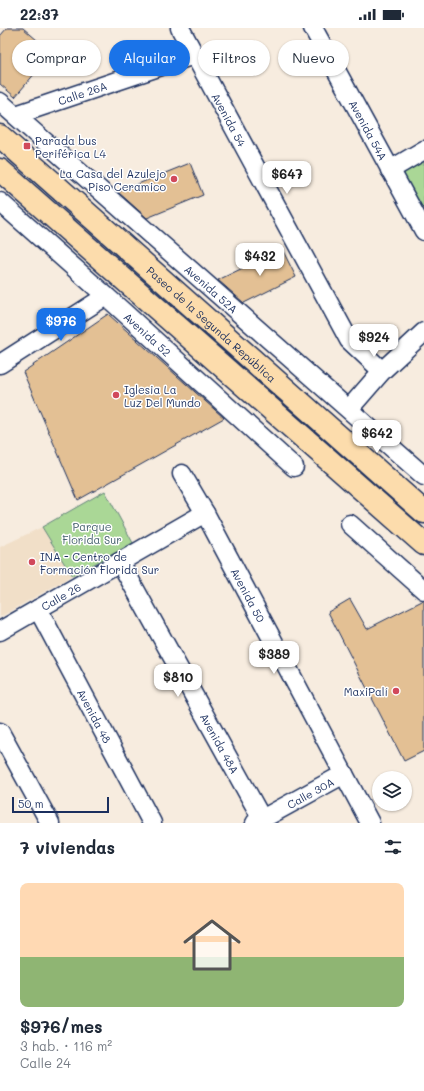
<!DOCTYPE html>
<html lang="es">
<head>
<meta charset="utf-8">
<style>
  body { margin:0; font-family:Mali,sans-serif; background:#f2f2f3; color:#1f2937; height:100vh; display:flex; flex-direction:column; font-size:15px; white-space:nowrap }
  * { box-sizing:border-box; margin:0 }
  p { font-size:13px; color:#747a83 }
  .icon { flex:none; width:22px; height:22px; fill:none; stroke:currentColor; stroke-width:2; stroke-linecap:round; stroke-linejoin:round }
  .map { position:relative; height:795px; overflow:hidden }
  .sheet { display:flex; flex-direction:column; background:#fff; flex:1 }
  .sheet>* { flex:none }
  .hud { position:absolute; left:12px; top:12px; width:400px; height:36px; display:flex; gap:8px }
  .fabs { position:absolute; left:372px; top:743px; display:grid; gap:8px }
  .fabs a { display:grid; place-items:center; width:40px; height:40px; border-radius:50%; background:#fff; box-shadow:0 1px 3px #0004; font-size:20px }
  .scale { position:absolute; left:12px; bottom:10px; width:97px; box-sizing:border-box; padding-left:4px; border:2px solid #1b2f5e; border-top:0; font-size:11px; line-height:14px; white-space:nowrap; color:#1b2f5e; -webkit-text-stroke:3px #fff; paint-order:stroke }
  .price { position:absolute; translate:-50% -34px; padding:0 9px; border-radius:8px; background:#fff; color:#222; font-size:13px; line-height:26px; filter:drop-shadow(0 1px 2px #0008) }
  .price::after { content:''; position:absolute; left:50%; top:24px; width:12px; height:9px; margin-left:-6px; background:inherit; clip-path:polygon(0 0,100% 0,50% 100%) }
  .price.current { background:#1a73e8; color:#fff }
  ul { padding:0; list-style:none }
  li { display:grid; align-content:center; gap:8px; height:212px; padding:0 20px }
  li+li { border-top:1px solid #e0e1e3 }
  li span { display:grid; place-items:center; height:124px; border-radius:8px; color:#555 }
  li>.icon { margin-inline-start:auto }
  span .icon { width:72px; height:72px; fill:#fffc; stroke-width:1 }
  li b { font-size:17px }
  h2 { display:flex; justify-content:space-between; align-items:center; height:48px; padding:0 20px; font-size:17px }
  .pill { padding:0 14px; border-radius:18px; background:#fff; box-shadow:0 1px 3px #0004; font-size:14px; line-height:36px }
  .pill.current { background:#1a73e8; color:#fff }
  .status { display:flex; justify-content:space-between; align-items:center; height:28px; padding:0 20px; background:#fff; direction:ltr }
  .status svg { height:11px; fill:currentColor }
  .map>svg:first-child { display:block }
</style>
</head>
<body>
<div class="status"><b>22:37</b><svg viewBox="0 0 49 12"><path d="M0 12V9h3v3zM5 12V6h3v6zM10 12V3h3v9zM15 12V0h3v12zM26 1h20v11H26zM47 4h2v5h-2z"/></svg></div>
<div class="map">
<svg width="424" height="795" viewBox="0 0 424 795">
  <rect width="100%" height="100%" fill="#f7ecdf"/>
  <filter id="ink" filterUnits="userSpaceOnUse"><feTurbulence type="fractalNoise" baseFrequency=".025" numOctaves="2"/><feDisplacementMap in="SourceGraphic" scale="8" xChannelSelector="R" yChannelSelector="G"/><feConvolveMatrix kernelMatrix="1 2 1 2 8 2 1 2 1" color-interpolation-filters="sRGB"/></filter>
  <g filter="url(#ink)">
    <polygon fill="#f1dfc8" points="42,499 72,548 0,589 0,519"/>
    <g fill="#aad796" stroke="#62837a">
      <polygon points="424,132 424,185 402,145"/>
      <polygon points="105,463 133,515 72,548 42,499"/>
    </g>
    <g fill="#e3c094" stroke="#1b2f5e">
      <polygon points="7,0 23,0 52,25 15,69 0,56 0,8"/>
      <polygon points="190,135 203,167 147,190 118,164"/>
      <polygon points="282,221 296,249 244,275 218,252"/>
      <polygon points="108,286 224,390 78,472 23,344"/>
      <polygon points="350,571 367,601 424,572 424,723 404,733 328,584"/>
    </g>
    <g fill="none" stroke-linecap="round" stroke-linejoin="round">
      <defs>
        <g id="minor">
          <path id="s1" d="M180,0L349,312L382,343"/>
          <path id="s2" d="M313,0L424,203"/>
          <path id="s3" d="M0,74L424,448"/>
          <path id="s4" d="M16,87L194,27"/>
          <polyline points="390,142 424,122"/>
          <path id="s5" d="M0,174L106,268L294,439"/>
          <polyline points="0,336 106,268"/>
          <polyline points="349,381 382,343 424,304"/>
          <path id="s6" d="M182,446L205,485L370,795"/>
          <polyline points="350,496 424,562"/>
          <path id="s7" d="M120,534L262,791"/>
          <path id="s8" d="M38,581L152,795"/>
          <path id="s9" d="M0,603L205,485"/>
          <polyline points="0,704 50,795"/>
          <path id="s10" d="M255,795L344,746"/>
        </g>
        <g id="highway">
          <path id="s11" d="M0,108L424,484"/>
          <polyline points="0,142 424,516"/>
        </g>
      </defs>
      <use href="#minor" stroke="#1b2f5e" stroke-width="21"/>
      <use href="#highway" stroke="#1b2f5e" stroke-width="25"/>
      <use href="#minor" stroke="#fff" stroke-width="18"/>
      <use href="#highway" stroke="#fcdcac" stroke-width="22"/>
    </g>
  </g>
  <g fill="#d1495b" stroke="#fff" stroke-width="1.5">
    <rect x="23" y="114" width="8" height="8" rx="2"/>
    <circle cx="174" cy="151" r="4"/>
    <circle cx="116" cy="367" r="4"/>
    <circle cx="32" cy="534" r="4"/>
    <circle cx="396" cy="663" r="4"/>
  </g>
  <g text-anchor="middle" dominant-baseline="central" stroke-width="3" stroke-linejoin="round" paint-order="stroke">
    <g font-size="11" fill="#1b2f5e" stroke="#fff">
      <text stroke="none"><textPath href="#s4" startOffset="70">Calle 26A</textPath></text>
      <text stroke="none"><textPath href="#s1" startOffset="104">Avenida 54</textPath></text>
      <text stroke="none"><textPath href="#s2" startOffset="116">Avenida 54A</textPath></text>
      <text stroke="none"><textPath href="#s3" startOffset="282">Avenida 52A</textPath></text>
      <text stroke="none"><textPath href="#s11" startOffset="283">Paseo de la Segunda República</textPath></text>
      <text stroke="none"><textPath href="#s5" startOffset="198">Avenida 52</textPath></text>
      <text stroke="none"><textPath href="#s6" startOffset="138">Avenida 50</textPath></text>
      <text stroke="none"><textPath href="#s9" startOffset="70">Calle 26</textPath></text>
      <text stroke="none"><textPath href="#s8" startOffset="121">Avenida 48</textPath></text>
      <text stroke="none"><textPath href="#s7" startOffset="207">Avenida 48A</textPath></text>
      <text stroke="none"><textPath href="#s10" startOffset="63">Calle 30A</textPath></text>
    </g>
    <g font-size="11" fill="#1b2f5e" stroke="#fff" text-anchor="start">
      <text x="35" y="112">Parada bus<tspan x="35" dy="13">Periférica L4</tspan></text>
      <text x="166" y="145" text-anchor="end">La Casa del Azulejo<tspan x="166" dy="13">Piso Ceramico</tspan></text>
      <text x="124" y="361">Iglesia La<tspan x="124" dy="13">Luz Del Mundo</tspan></text>
      <text x="40" y="528">INA - Centro de<tspan x="40" dy="13">Formación Florida Sur</tspan></text>
      <text x="388" y="663" text-anchor="end">MaxiPalí</text>
    </g>
    <g font-size="11" fill="#46616f" stroke="#fff">
      <text x="92" y="498">Parque<tspan x="92" dy="13">Florida Sur</tspan></text>
    </g>
  </g>
</svg>
<div class="fabs">
<a><svg class="icon" aria-label="layers" viewBox="0 0 24 24"><path d="M12 4l9 5-9 5-9-5zM3 14l9 5 9-5"/></svg></a>
</div>
<div class="scale">50 m</div>
<b class="price" style="left:287px;top:167px">$647</b>
<b class="price" style="left:260px;top:249px">$432</b>
<b class="price current" style="left:61px;top:314px">$976</b>
<b class="price" style="left:374px;top:330px">$924</b>
<b class="price" style="left:377px;top:426px">$642</b>
<b class="price" style="left:274px;top:647px">$389</b>
<b class="price" style="left:178px;top:670px">$810</b>
<div class="hud">
<a class="pill">Comprar</a>
<a class="pill current">Alquilar</a>
<a class="pill">Filtros</a>
<a class="pill">Nuevo</a>
</div>
</div>
<section class="sheet">
<h2>7 viviendas<svg class="icon" aria-label="filters" viewBox="0 0 24 24"><path d="M4 7h16M4 17h16"/><circle cx="9" cy="7" r="2"/><circle cx="15" cy="17" r="2"/></svg></h2>
<ul>
<li><span style="background:linear-gradient(#ffd9b3 60%,#8fb573 0)"><svg class="icon" aria-label="home" viewBox="0 0 24 24"><path d="M3 11l9-7 9 7M6 9v11h12V9"/></svg></span><div><b>$976/mes</b><p>3 hab. · 116 m²</p><p>Calle 24</p></div></li>
</ul>
</section>
</body>
</html>
